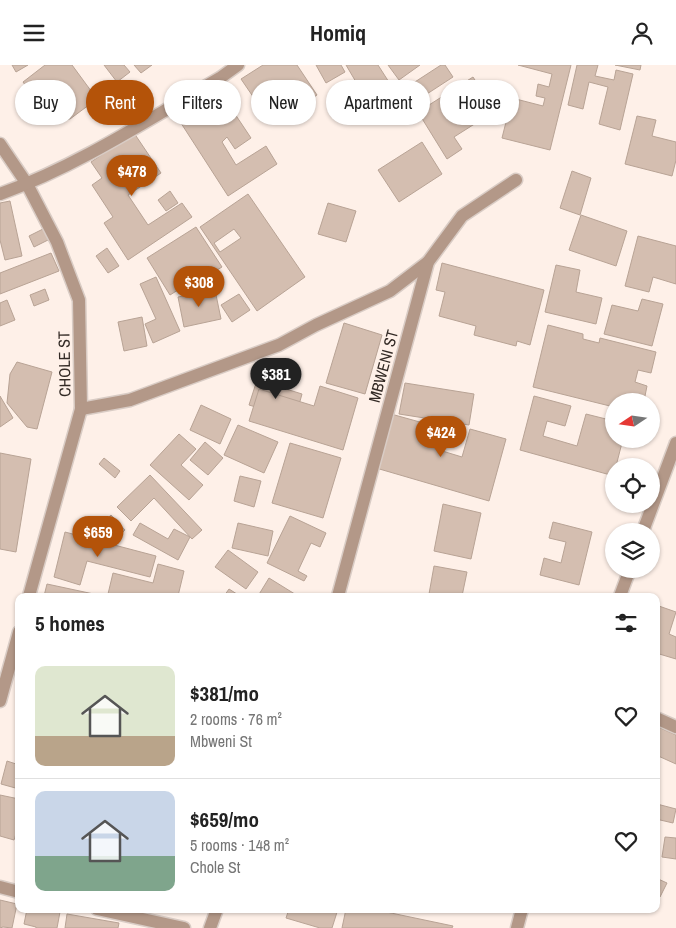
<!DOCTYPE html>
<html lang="en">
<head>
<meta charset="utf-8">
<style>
  body { margin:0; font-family:"Archivo Narrow",sans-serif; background:#f2f2f2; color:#222; height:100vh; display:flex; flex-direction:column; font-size:19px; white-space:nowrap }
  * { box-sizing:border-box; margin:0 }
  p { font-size:16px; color:#767676 }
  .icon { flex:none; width:28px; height:28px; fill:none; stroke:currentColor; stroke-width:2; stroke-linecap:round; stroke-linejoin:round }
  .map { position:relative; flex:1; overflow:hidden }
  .sheet { position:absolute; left:15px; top:528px; width:645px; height:320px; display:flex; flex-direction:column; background:#fff; border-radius:10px; box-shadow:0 1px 4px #0004 }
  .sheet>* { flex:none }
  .banner { position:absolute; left:15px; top:15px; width:646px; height:45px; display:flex; gap:10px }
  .needle { width:32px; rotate:257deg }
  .tools { position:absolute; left:605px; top:328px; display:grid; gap:10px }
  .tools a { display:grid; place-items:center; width:55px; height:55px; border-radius:50%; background:#fff; box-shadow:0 1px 4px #0004; font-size:25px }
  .price { position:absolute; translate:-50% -42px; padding:0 11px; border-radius:18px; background:#b45309; color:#fff; font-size:16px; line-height:32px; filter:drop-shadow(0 1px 2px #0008) }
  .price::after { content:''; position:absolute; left:50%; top:30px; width:15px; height:11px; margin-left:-8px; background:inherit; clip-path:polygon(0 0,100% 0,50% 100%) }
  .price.selected { background:#222; color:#fff }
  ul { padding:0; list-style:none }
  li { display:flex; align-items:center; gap:15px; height:125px; padding:0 20px }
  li+li { border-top:1px solid #e0e0e0 }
  li span { display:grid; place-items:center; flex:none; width:140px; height:100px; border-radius:10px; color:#555 }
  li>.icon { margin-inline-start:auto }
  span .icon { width:60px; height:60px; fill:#fffc; stroke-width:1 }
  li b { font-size:21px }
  h2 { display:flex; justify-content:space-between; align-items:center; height:60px; padding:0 20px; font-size:21px }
  .pill { padding:0 18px; border-radius:22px; background:#fff; box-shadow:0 1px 4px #0004; font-size:18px; line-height:45px }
  .pill.selected { background:#b45309; color:#fff }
  header { display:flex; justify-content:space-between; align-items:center; height:65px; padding:0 20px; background:#fff; font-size:22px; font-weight:700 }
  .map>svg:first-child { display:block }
</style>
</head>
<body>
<header><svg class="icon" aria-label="menu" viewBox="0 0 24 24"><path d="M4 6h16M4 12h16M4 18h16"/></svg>Homiq<svg class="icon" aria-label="person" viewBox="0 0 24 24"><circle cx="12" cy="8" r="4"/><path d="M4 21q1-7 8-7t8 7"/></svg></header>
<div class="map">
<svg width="676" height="863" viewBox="0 0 676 863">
  <rect width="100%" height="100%" fill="#fef0e8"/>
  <g fill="#d4beb0" stroke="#b8a395" fill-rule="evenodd">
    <polygon points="12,0 28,0 16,7"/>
    <polygon points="45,0 72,0 97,34 70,54 49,53 23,17"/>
    <polygon points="104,0 124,0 130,7 117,17"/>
    <polygon points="134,0 152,0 141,8"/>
    <polygon points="263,0 297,0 317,30 300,42 284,17 256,36 241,14"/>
    <polygon points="316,0 341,0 345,7 326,18"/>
    <polygon points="346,0 378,0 394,25 346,57 331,34 356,17"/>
    <polygon points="388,0 420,0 399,15"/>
    <polygon points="441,0 445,0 453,12 410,40 401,26"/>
    <polygon points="518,0 571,0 550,85 502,73 512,33 543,41 545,33 536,31 538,19 549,22 552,9"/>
    <polygon points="577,0 598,0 595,11 614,15 616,5 633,9 620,65 599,59 608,22 589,17 583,44 568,40"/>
    <polygon points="615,0 641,0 640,5"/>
    <polygon points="473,12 495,46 454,72 462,84 447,94 418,47"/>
    <polygon points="221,28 251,73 235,84 227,72 222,77 236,100 266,81 277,99 228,131 179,55"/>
    <polygon points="637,51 656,55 652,71 676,77 676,95 672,111 625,99"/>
    <polygon points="134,68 161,108 128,130 148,160 182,138 192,152 128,195 104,158 113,152 92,120 102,113 91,97"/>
    <polygon points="422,77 442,109 399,137 378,105"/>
    <polygon points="572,106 591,113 580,150 560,143"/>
    <polygon points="170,126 178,138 166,146 158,135"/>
    <path d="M248,129L305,212L257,246L200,162ZM234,164L241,173L220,187L214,178Z"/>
    <polygon points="10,136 22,191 5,195 0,175 0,138"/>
    <polygon points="328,138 356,146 346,177 318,169"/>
    <polygon points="581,150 627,166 616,201 569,185"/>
    <polygon points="47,162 52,173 34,182 29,171"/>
    <polygon points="196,162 222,202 199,216 197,213 170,230 147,193"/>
    <polygon points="638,171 676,181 676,219 653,212 649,227 625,221"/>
    <polygon points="107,183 119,201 108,208 96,191"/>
    <polygon points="51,188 59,206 0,229 0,208"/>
    <polygon points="442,198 544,225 530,280 517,276 516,281 474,270 476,261 439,251 445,227 436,225"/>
    <polygon points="556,200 580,205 576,227 602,233 596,259 545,247"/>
    <polygon points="156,212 180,266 153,278 145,259 156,254 140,219"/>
    <polygon points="45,224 49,235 34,241 30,230"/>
    <polygon points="215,225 221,254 184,262 178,232"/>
    <polygon points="239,229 250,245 232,257 221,240"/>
    <polygon points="642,234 663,239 652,281 604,269 612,240 638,246"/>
    <polygon points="7,235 15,255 0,261 0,238"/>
    <polygon points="142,252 147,281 124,286 118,257"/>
    <polygon points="344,258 382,270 365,329 326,318"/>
    <polygon points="548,260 583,269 583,274 599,278 600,273 656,287 651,308 638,305 635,317 647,321 644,336 614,336 614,342 533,322"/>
    <polygon points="17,297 52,307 37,364 27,362 7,338 10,309"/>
    <polygon points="257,315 302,329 295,354 249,340"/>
    <polygon points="405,318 474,329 469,360 399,349"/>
    <polygon points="320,321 358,333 343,385 249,356 259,324 314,341"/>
    <polygon points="0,331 13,353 0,362"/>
    <polygon points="534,331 571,341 565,361 547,356 543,371 577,381 586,349 614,356 614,374 623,374 616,401 614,401 614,411 520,385"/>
    <polygon points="201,340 231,354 220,379 190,365"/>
    <polygon points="391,349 445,364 439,385 462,392 470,364 506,374 489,436 376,403"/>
    <polygon points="238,360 278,377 264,408 224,390"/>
    <polygon points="179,369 196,384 181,400 203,420 189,435 150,400"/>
    <polygon points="205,377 223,393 208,410 190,395"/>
    <polygon points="290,378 341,393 323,453 272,438"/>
    <polygon points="0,388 31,394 16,487 0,484"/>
    <polygon points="104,393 120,406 115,413 99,399"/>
    <polygon points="150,410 202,465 192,474 154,433 131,456 117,442"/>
    <polygon points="240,411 261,416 254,442 234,436"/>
    <polygon points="443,439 481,448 471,494 434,486"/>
    <polygon points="111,450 125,465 113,476 99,461"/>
    <polygon points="290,451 326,468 320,482 311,478 298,506 307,511 304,516 267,498"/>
    <polygon points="553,457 592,467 579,520 540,510 544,493 561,498 566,477 549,473"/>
    <polygon points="140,458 168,474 174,464 190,472 178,495 133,470"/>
    <polygon points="238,458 273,466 268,491 232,483"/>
    <polygon points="65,467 156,491 150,512 87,496 80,520 54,512"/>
    <polygon points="228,485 258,507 246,524 215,502"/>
    <polygon points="158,499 184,506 178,531 118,531 108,529 113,508 153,518"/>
    <polygon points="434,501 467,507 462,531 441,531 429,529"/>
    <polygon points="269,513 298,531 258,531"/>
    <polygon points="47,519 103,531 44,531"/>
    <polygon points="229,524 240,531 224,531"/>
    <polygon points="656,540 676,547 669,569 676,572 676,594 656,588"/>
    <polygon points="658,662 676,670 676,699 656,690 656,667"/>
    <polygon points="7,696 19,700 19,724 1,719"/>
    <polygon points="0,730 19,734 19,759 14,775 0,771"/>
    <polygon points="657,739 676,744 673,758 656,754"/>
    <polygon points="665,772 676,773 676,794 662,792"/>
    <polygon points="656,813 667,818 660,832 656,830"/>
    <polygon points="0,835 17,839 12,863 3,862 0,863"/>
    <polygon points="27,844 45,844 60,847 57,863 36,863 36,862 24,859"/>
    <polygon points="289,844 338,844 332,863 320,863 286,853"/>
    <polygon points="346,844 372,844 453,861 452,863 342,863"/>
    <polygon points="67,849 119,858 118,863 65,863"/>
  </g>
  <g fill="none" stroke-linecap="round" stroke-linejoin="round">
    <defs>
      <g id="minor">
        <polyline points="0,79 27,119 57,177 79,235 81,344 29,531"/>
        <path d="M0,129C78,101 149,54 220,13L238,0"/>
        <polyline points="81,344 130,335 279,280 316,260 390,226 428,197"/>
        <polyline points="643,466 676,378"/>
        <polyline points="338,531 428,197 462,151 516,115"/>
        <polyline points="620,531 630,504"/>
        <polyline points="0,636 19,567"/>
        <polyline points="656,653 676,662"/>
        <polyline points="0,822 19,827"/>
        <polyline points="97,844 184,863"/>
        <polyline points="210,863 217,844"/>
        <polyline points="517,863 522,844"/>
      </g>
    </defs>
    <use href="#minor" stroke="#d9ccc5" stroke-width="15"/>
    <use href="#minor" stroke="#b39888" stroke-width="12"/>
  </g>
  <g text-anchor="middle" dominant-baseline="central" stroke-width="4" stroke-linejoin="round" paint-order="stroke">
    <g font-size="16" fill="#332a25" stroke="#fef0e8">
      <text transform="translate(64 299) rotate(-91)">CHOLE ST</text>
      <text transform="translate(383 301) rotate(-75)">MBWENI ST</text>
    </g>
  </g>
</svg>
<div class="tools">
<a><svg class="needle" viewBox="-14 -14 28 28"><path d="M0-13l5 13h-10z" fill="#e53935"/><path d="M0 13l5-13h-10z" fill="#767676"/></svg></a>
<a><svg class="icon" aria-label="locate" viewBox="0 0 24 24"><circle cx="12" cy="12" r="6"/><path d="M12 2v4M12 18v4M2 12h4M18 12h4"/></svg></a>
<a><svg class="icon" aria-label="layers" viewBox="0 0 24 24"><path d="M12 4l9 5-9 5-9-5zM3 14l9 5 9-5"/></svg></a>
</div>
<b class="price" style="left:132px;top:132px">$478</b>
<b class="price" style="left:199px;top:243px">$308</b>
<b class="price selected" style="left:276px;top:335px">$381</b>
<b class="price" style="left:441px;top:393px">$424</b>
<b class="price" style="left:98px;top:493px">$659</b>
<div class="banner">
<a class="pill">Buy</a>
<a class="pill selected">Rent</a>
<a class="pill">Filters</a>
<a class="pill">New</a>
<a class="pill">Apartment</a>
<a class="pill">House</a>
</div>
<section class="sheet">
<h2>5 homes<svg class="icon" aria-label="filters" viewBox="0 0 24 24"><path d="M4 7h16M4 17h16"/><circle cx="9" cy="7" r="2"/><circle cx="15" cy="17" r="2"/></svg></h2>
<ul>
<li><span style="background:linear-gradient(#dfe7d0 70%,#b9a48a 0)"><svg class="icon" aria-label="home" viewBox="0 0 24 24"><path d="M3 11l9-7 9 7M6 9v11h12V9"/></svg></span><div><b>$381/mo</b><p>2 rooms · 76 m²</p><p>Mbweni St</p></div><svg class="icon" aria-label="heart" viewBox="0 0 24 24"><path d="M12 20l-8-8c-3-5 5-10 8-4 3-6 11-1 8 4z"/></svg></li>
<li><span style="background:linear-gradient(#c9d6e8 65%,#7fa58c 0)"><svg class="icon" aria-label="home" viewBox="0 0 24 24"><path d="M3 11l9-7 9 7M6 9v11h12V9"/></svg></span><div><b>$659/mo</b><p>5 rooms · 148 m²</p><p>Chole St</p></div><svg class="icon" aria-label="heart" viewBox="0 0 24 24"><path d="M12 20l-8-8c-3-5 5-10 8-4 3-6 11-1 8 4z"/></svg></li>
</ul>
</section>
</div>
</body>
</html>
